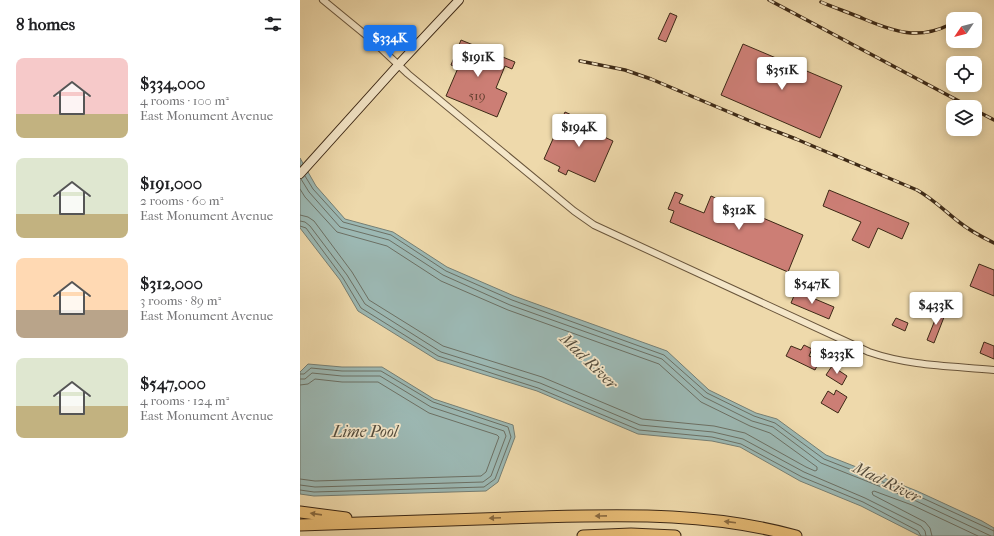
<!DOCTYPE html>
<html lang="en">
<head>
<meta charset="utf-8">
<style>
  body { margin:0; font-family:"IM FELL French Canon",serif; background:#f6f6f6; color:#202124; height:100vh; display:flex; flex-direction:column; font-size:15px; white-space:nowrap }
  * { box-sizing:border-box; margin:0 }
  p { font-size:13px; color:#757577 }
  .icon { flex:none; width:22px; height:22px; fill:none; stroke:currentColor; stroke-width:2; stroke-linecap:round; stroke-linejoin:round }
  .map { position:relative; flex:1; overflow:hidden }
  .drawer { display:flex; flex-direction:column; background:#fff; width:300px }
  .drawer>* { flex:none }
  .needle { width:26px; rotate:235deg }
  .tools { position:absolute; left:646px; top:12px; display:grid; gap:8px }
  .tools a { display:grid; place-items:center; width:36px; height:36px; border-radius:8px; background:#fff; box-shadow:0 2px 10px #0003; font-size:20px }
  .price { position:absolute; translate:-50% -34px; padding:0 9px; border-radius:4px; background:#fff; color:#222; font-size:13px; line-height:26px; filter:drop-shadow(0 1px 2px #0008) }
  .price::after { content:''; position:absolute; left:50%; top:24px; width:12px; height:9px; margin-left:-6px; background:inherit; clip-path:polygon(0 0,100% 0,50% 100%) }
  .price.on { background:#1a73e8; color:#fff }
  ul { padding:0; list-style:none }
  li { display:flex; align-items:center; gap:12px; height:100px; padding:0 16px }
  li span { display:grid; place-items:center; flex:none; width:112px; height:80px; border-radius:8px; color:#555 }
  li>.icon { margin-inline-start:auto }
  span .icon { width:48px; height:48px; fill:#fffc; stroke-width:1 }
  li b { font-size:17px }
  h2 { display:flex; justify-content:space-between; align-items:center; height:48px; padding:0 16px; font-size:17px }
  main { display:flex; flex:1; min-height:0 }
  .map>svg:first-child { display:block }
</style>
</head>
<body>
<main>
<section class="drawer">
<h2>8 homes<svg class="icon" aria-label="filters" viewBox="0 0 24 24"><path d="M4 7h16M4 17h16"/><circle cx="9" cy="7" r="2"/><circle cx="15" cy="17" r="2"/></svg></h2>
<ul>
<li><span style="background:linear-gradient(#f6c9c9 70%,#c2b280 0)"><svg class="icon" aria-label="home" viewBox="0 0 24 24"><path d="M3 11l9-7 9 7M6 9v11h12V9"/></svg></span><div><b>$334,000</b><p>4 rooms · 100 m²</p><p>East Monument Avenue</p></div></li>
<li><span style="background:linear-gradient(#dfe7d0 70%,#c2b280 0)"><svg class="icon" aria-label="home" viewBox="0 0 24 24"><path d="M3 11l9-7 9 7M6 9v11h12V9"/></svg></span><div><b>$191,000</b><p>2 rooms · 60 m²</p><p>East Monument Avenue</p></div></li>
<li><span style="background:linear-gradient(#ffd9b3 65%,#b9a48a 0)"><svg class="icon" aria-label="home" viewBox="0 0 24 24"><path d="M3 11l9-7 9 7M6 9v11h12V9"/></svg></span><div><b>$312,000</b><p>3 rooms · 89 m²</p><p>East Monument Avenue</p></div></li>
<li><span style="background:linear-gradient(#dfe7d0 60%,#c2b280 0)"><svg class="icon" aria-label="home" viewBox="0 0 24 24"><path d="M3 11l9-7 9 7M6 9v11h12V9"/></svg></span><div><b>$547,000</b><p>4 rooms · 124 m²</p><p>East Monument Avenue</p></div></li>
</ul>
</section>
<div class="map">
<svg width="694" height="536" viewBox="0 0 694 536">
  <rect width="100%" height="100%" fill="#eed9ab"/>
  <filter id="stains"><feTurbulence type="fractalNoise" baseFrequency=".005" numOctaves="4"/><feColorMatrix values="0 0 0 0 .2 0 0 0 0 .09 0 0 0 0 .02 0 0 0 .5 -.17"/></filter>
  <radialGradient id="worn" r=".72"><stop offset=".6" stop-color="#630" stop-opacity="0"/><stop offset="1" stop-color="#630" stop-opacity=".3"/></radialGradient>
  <g fill="#9cb8b3" stroke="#767f74">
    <polygon points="0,158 16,186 45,219 93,232 147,267 214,296 367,351 409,390 456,413 477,419 526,455 617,491 682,521 694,528 694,536 620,536 561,506 500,481 440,447 412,441 338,434 237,391 137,360 58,311 40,280 0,228"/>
    <polygon points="8,364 42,367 82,367 134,399 213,425 215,437 198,482 186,491 14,496 0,494 0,372"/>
  </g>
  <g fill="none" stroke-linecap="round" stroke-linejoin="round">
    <g stroke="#6c7064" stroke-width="1">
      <polyline points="5,176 13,189 43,222 91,235 146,271 212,300 364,355 407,393 454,416 475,423 524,459 616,495 694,531"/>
      <polyline points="1,179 9,192 40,227 89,240 143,275 210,305 362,359 404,397 452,421 473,427 521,463 614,500 691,536"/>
      <polyline points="0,189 5,197 37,232 87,246 141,281 208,310 359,364 401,402 450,426 470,433 517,467 517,470 515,471 506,467 445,433 414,426 342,419 242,377 143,346 69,300 52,272 14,221 8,217 0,215"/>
      <polyline points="0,221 5,222 10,226 47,275 65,304 141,352 240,383 340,425 413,432 443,439 504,472 565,498 621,526 625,531 626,536"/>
      <polyline points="0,226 6,228 43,278 61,308 138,356 238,388 339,430 412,437 441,444 502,477 563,502 618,531 621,536"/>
      <polyline points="0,374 4,374 11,368 42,371 81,371 133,402 208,427 211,437 195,479 184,487 14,492 0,490"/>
      <polyline points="0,379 5,379 12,373 42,376 80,376 131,407 204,431 206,436 191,476 183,482 15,487 0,485"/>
      <polyline points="0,385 8,384 15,379 42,382 78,382 129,413 197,435 199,437 186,472 181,476 15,481 0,479"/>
      <polyline points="632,536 630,528 625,522 573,495 572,492 574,491 612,505 678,536"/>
    </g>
  </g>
  <g fill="#cc7e75" stroke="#3d2916">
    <polygon points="370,13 377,16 366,42 358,39"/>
    <polygon points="161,40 215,62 212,69 205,66 196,88 207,93 197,117 146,96 158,68 151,65"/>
    <polygon points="443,44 542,86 520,138 421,95"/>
    <polygon points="265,112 302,129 300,135 313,141 295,182 268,170 266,175 258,171 260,167 244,159"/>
    <polygon points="529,190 609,223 602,239 578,228 569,248 552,240 561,222 523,206"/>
    <polygon points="375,192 383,195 379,203 404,213 411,196 503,235 488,272 370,222 374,211 368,209"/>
    <polygon points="679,264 694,270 694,296 670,286"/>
    <polygon points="496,291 534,307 529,319 491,303"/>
    <polygon points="639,310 646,312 634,343 627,340"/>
    <polygon points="596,318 608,323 605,331 592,325"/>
    <polygon points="684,342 694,346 694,359 680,353"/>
    <polygon points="504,345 512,349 509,356 520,360 515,370 486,356 491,346 501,350"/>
    <polygon points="532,366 547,376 542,385 526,375"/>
    <polygon points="536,390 547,397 538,413 521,403 528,391 534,395"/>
  </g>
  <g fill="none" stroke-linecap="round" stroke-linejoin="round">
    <defs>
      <path id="street" d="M23,0L73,41L108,74L274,211L294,225L569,352C609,366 652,366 694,370"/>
      <polyline id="secondary" points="0,174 99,64 159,0"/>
      <g id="highway">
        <polyline points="0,512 46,518"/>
        <path d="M0,525C79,522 158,519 237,517C326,515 408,512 496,536"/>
        <polyline points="283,536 331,534 375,536"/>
      </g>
    </defs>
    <use href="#street" stroke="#69553b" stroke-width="8"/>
    <use href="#secondary" stroke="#3d2916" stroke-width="10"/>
    <use href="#highway" stroke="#3d2916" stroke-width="13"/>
    <use href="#street" stroke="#f4e6c8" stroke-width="6"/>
    <use href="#secondary" stroke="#f4e6c8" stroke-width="8"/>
    <use href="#highway" stroke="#e7bc76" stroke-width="11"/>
    <defs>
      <g id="rail">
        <polyline points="469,0 670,107"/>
        <path d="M521,2C535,8 550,13 564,19C595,32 618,40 649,25"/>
        <path d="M280,61L325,70L351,79L462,126L496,139L617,190C633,199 645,211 659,222C670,231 682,237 694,243"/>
        <polyline points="675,110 694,120"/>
      </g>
    </defs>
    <use href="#rail" stroke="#3d2916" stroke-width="3.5"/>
    <use href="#rail" stroke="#f4e6c8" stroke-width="2" stroke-dasharray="6" stroke-linecap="butt"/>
  </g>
  <defs><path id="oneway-solid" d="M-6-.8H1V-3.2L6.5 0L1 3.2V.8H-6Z"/></defs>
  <g fill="#8a6b41">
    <use href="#oneway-solid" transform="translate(16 514) rotate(-172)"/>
    <use href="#oneway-solid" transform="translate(301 516) rotate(179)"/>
    <use href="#oneway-solid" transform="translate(195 518) rotate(178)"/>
    <use href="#oneway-solid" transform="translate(430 522) rotate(-173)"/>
  </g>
  <g text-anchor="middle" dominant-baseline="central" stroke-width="3.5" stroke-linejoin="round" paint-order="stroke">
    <g font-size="13" fill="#613e2e">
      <text x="177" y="95">519</text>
    </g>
    <g font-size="16" font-style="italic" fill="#554d3d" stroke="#f4e6c8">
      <text transform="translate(289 361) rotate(44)">Mad River</text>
      <text x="65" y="431">Lime Pool</text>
      <text transform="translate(587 482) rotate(26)">Mad River</text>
    </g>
  </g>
  <rect width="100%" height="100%" filter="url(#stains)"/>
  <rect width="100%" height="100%" fill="url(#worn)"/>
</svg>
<div class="tools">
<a><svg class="needle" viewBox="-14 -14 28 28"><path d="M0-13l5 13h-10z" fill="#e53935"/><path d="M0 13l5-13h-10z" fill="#757577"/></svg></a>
<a><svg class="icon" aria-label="locate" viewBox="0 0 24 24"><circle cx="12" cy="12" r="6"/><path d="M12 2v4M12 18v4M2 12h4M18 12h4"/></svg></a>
<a><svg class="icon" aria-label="layers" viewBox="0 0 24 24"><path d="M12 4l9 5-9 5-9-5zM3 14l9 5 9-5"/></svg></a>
</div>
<b class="price on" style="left:90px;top:59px">$334K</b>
<b class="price" style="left:178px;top:78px">$191K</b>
<b class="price" style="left:482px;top:91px">$351K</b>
<b class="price" style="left:279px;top:148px">$194K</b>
<b class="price" style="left:439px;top:231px">$312K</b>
<b class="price" style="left:512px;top:305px">$547K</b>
<b class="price" style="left:636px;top:326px">$433K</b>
<b class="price" style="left:537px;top:375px">$233K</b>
</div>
</main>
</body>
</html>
